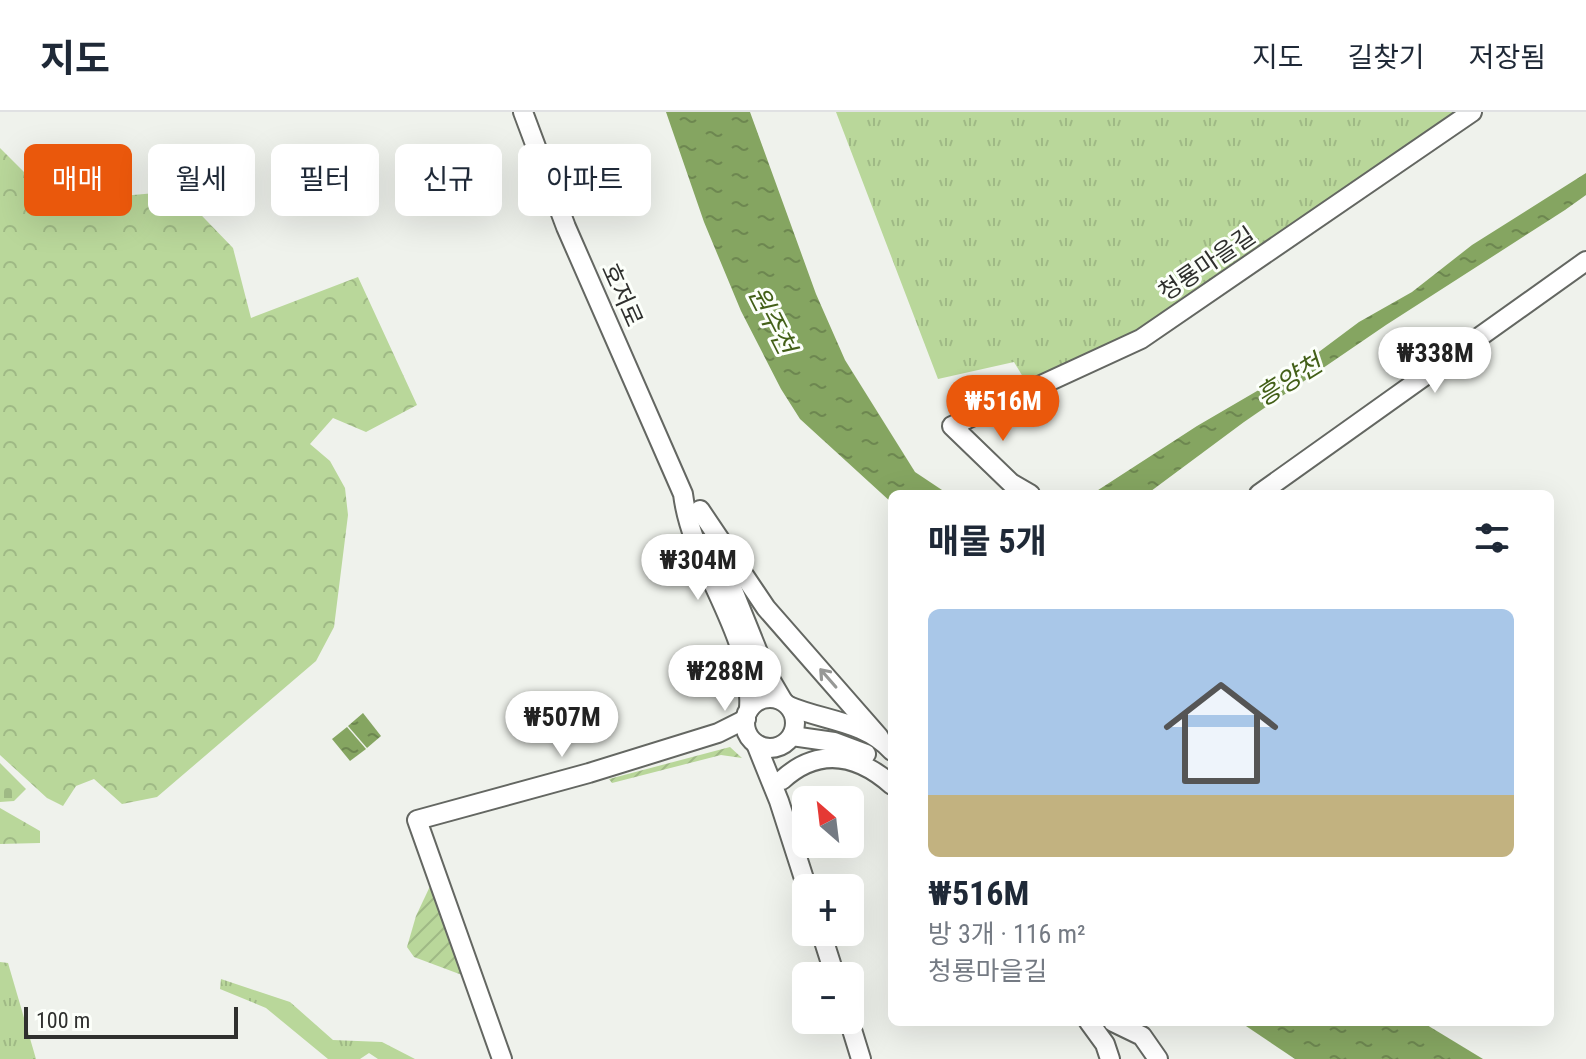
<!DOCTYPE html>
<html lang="ko">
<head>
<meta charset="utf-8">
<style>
  body { margin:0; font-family:"Roboto Condensed","Noto Sans KR",sans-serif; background:#f2f2f3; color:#1f2937; height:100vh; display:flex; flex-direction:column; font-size:30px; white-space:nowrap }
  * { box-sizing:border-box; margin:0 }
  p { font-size:26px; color:#747a83 }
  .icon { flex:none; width:44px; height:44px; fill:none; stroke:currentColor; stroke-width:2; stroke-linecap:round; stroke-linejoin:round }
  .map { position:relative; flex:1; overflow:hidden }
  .side { position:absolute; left:888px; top:378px; width:666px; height:536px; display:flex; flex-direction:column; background:#fff; border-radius:12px; box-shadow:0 8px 32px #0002 }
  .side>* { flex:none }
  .top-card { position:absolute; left:24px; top:32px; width:744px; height:72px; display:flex; gap:16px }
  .needle { width:52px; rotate:332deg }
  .buttons { position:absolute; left:792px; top:674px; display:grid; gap:16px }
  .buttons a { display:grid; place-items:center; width:72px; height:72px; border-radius:12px; background:#fff; box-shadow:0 8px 32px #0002; font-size:40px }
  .scale { position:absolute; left:24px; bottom:20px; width:214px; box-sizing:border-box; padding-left:8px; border:4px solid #2f302e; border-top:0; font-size:22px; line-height:28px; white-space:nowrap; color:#2f302e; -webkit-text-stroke:6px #fcfffa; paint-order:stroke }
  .price { position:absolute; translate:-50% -68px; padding:0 18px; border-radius:28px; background:#fff; color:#222; font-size:26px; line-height:52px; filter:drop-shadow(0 2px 4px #0008) }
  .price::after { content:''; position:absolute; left:50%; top:48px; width:24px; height:18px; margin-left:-12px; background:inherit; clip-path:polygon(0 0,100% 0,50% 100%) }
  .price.on { background:#ea580c; color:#fff }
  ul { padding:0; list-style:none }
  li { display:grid; align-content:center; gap:16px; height:424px; padding:0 40px }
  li+li { border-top:2px solid #e0e1e3 }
  li span { display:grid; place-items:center; height:248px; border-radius:12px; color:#555 }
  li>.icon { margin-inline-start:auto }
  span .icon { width:144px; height:144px; fill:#fffc; stroke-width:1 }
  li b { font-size:34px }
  h2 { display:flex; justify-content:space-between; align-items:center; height:96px; padding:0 40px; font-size:34px }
  .tag { padding:0 28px; border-radius:12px; background:#fff; box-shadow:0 8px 32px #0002; font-size:28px; line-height:72px }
  .tag.on { background:#ea580c; color:#fff }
  header { display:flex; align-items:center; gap:48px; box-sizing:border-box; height:112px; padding:0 40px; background:#fff; border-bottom:2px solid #e0e1e3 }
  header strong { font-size:38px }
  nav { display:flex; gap:44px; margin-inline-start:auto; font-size:28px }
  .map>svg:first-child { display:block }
</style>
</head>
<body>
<header>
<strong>지도</strong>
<nav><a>지도</a><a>길찾기</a><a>저장됨</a></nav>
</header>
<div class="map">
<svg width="1586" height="947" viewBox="0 0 1586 947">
  <defs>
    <pattern id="grass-tufts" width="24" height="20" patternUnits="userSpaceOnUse" patternTransform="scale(2)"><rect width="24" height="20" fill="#b9d79a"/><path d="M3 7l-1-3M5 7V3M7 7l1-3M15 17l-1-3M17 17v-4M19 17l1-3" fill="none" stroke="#9fb985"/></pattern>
    <pattern id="forest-crowns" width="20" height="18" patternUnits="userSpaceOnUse" patternTransform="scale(2)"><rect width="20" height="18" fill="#b9d79a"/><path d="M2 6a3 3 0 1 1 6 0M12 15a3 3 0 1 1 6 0" fill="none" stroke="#9fb985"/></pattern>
    <pattern id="cemetery-stones" width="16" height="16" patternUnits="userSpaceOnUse" patternTransform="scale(2)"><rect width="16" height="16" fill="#b9d79a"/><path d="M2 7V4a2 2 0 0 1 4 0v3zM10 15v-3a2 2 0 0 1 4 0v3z" fill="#9fb985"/></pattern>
    <pattern id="garden-furrows" width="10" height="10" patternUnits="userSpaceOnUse" patternTransform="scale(2)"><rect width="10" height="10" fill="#b9d79a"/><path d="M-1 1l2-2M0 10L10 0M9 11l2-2" fill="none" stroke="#9fb985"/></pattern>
    <pattern id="water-ripples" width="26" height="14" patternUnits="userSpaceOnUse" patternTransform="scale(2)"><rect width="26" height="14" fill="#85a561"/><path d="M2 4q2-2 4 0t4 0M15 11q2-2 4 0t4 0" fill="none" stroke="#6d8750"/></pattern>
  </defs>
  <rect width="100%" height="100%" fill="#eff2ec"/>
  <g fill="url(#grass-tufts)">
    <polygon points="836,0 1459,0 1168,203 1026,270 1014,250 938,267"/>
    <polygon points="0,850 8,851 36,947 0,947"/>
    <polygon points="221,867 290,890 333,928 382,930 415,947 378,947 369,941 360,947 328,947 266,896 220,877"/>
  </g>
  <g fill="url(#forest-crowns)">
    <polygon points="0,36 54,90 178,79 233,136 251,206 358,165 417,293 366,320 333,306 310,332 330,349 345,376 348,403 334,515 316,549 157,685 122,692 94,667 76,674 63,694 47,686 0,643"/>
    <polygon points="0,696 40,719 40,731 0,732"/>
  </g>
  <polygon fill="url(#cemetery-stones)" points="0,651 26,677 14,689 0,690"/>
  <g fill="url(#garden-furrows)">
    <polygon points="730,635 742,646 721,643 612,671 609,667"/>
    <polygon points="432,770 462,863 414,845 407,835 416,804"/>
  </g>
  <g fill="url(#water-ripples)">
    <polygon points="666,0 750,0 816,182 845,248 915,360 948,382 892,382 892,391 800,307 781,277 741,199 704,110"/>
    <polygon points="1586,61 1586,83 1565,98 1386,213 1244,310 1147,382 1092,382 1197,314 1300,254 1359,210 1412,180 1472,133"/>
    <polygon points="363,601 381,624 367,636 348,614"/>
    <polygon points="347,615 366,637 350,649 332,627"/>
    <polygon points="1240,910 1422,910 1483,947 1295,947"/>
  </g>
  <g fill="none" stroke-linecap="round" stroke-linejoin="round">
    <defs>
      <g id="minor">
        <path d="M523,0L566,115L683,382C692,456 754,521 749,597"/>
        <polyline points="1030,382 1011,371 952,314 1141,227 1472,0"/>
        <polyline points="1259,382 1586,149"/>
        <polyline points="700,398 766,496 879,625"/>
        <polyline points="714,431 766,560 783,589"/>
        <circle cx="770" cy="611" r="25"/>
        <path d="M789,594C824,609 865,609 892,639"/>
        <polyline points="792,624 834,630 866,642"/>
        <polyline points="756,632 779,689 807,776"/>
        <path d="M782,668C818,635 857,642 892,673"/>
        <polyline points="821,820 835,864"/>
        <polyline points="849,908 861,947"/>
        <polyline points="1089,910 1105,932 1110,947"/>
        <polyline points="1113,910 1142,924 1158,947"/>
        <polyline points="502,947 417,708 589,661 718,621 746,607"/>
      </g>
    </defs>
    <use href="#minor" stroke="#646762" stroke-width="22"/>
    <use href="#minor" stroke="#fff" stroke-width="18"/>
  </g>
  <defs><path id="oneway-shaft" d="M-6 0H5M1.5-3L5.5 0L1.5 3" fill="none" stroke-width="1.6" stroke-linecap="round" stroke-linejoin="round" transform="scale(2)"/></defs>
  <use stroke="#979896" href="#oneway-shaft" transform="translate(828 566) rotate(-131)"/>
  <g text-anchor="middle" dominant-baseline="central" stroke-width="6" stroke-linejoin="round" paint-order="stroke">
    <g font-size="24" fill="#2f302e" stroke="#fcfffa">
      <text transform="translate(1207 152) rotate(-34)">청룡마을길</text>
      <text transform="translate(622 183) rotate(66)">호저로</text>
    </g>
    <g font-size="26" font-style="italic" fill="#436018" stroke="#fcfffa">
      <text transform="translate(772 208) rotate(63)">원주천</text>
      <text transform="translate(1289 268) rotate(-32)">흥양천</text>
    </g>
  </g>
</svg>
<div class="buttons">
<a><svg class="needle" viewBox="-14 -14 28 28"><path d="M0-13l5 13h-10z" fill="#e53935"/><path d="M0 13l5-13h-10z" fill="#747a83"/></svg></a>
<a>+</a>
<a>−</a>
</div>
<div class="scale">100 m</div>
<b class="price" style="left:1435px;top:283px">₩338M</b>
<b class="price on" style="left:1003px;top:331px">₩516M</b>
<b class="price" style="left:698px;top:490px">₩304M</b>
<b class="price" style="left:725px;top:601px">₩288M</b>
<b class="price" style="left:562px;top:647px">₩507M</b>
<div class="top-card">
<a class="tag on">매매</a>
<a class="tag">월세</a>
<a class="tag">필터</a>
<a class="tag">신규</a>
<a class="tag">아파트</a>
</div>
<section class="side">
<h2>매물 5개<svg class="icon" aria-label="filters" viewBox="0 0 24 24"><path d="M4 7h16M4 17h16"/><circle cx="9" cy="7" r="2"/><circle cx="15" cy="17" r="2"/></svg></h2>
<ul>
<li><span style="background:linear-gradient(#a9c7e8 75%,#c2b280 0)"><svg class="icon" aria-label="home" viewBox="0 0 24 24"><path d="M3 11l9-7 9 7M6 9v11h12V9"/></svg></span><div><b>₩516M</b><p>방 3개 · 116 m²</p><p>청룡마을길</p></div></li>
</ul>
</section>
</div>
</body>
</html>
